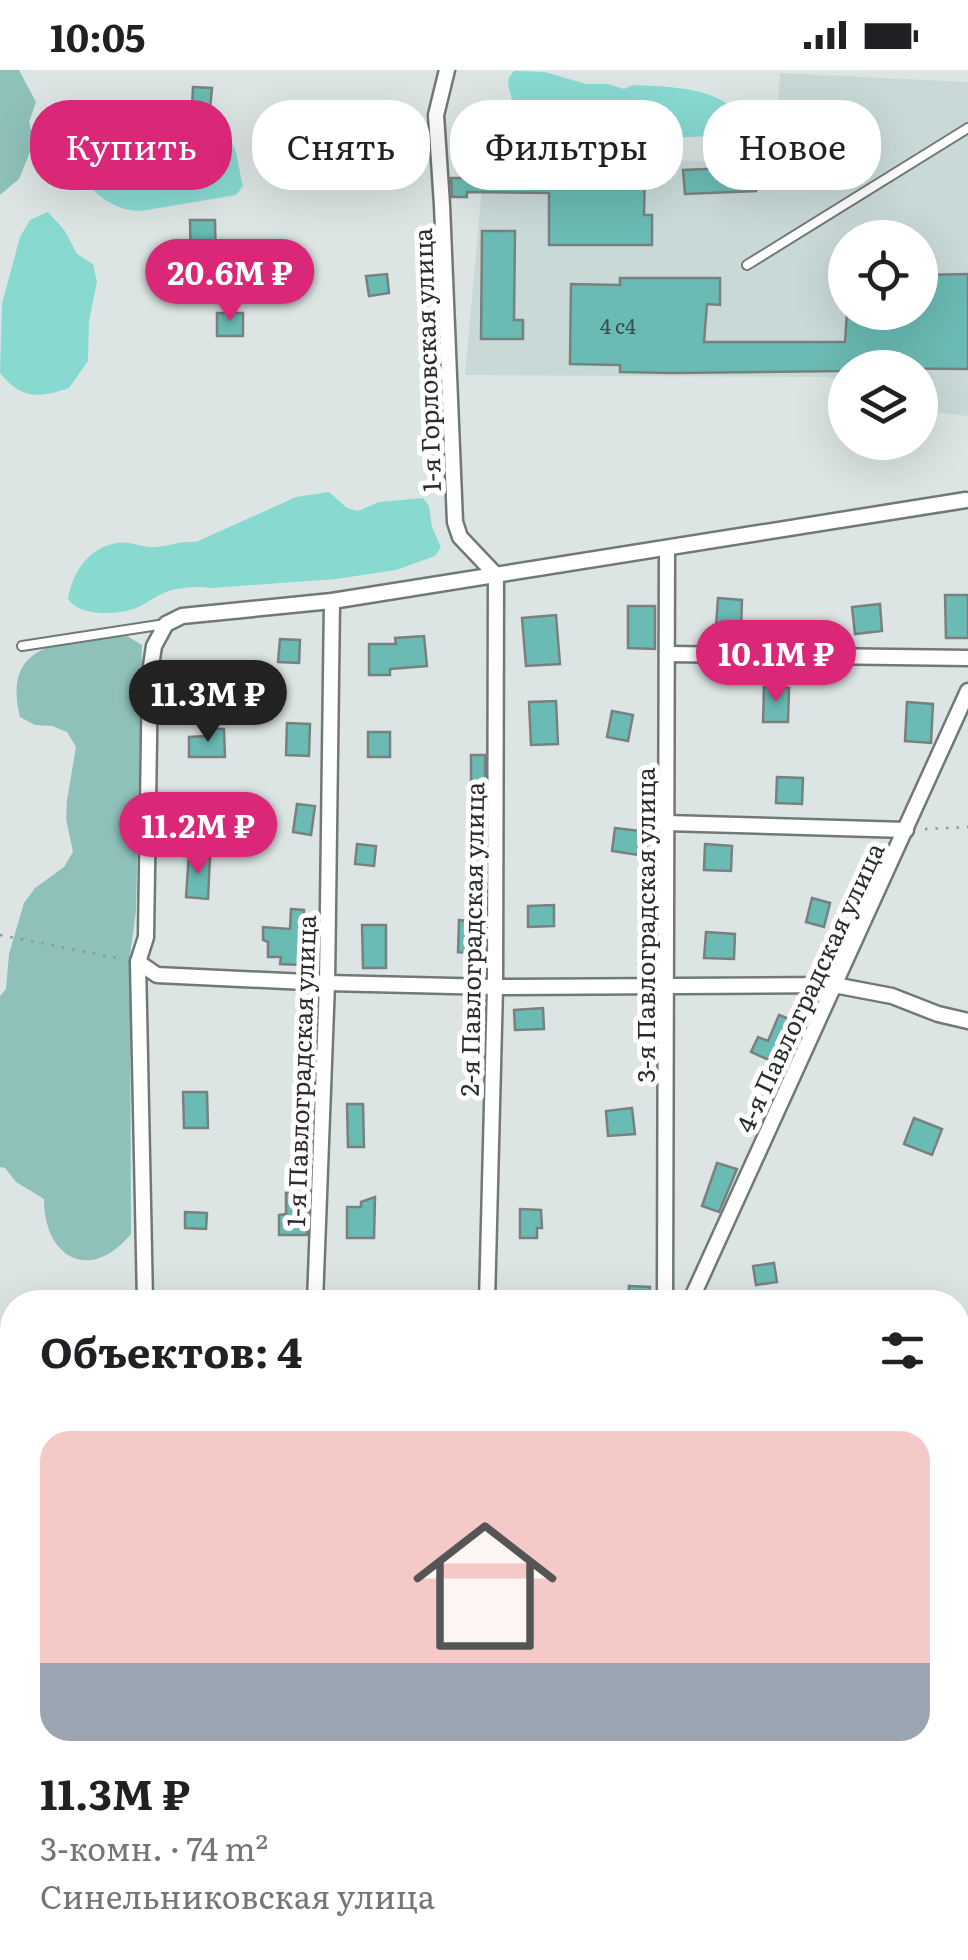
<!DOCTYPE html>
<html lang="ru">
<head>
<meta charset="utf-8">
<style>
  body { margin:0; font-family:Literata,serif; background:#f6f6f6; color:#202124; height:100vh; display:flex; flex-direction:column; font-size:38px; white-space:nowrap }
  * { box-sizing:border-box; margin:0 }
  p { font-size:32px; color:#757577 }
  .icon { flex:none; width:55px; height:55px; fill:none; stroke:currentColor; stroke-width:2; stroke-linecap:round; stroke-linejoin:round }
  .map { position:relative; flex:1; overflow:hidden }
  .drawer { position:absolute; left:0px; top:1220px; width:970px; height:670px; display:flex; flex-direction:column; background:#fff; border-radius:40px 40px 0 0; box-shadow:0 10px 40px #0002 }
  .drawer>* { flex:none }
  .hud { position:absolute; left:30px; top:30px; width:910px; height:90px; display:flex; gap:20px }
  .controls { position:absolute; left:828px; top:150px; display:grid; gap:20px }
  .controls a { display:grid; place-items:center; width:110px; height:110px; border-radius:50%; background:#fff; box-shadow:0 10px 40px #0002; font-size:50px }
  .price { position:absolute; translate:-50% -85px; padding:0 22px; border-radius:35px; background:#db2777; color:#fff; font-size:32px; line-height:65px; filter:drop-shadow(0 2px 5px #0008) }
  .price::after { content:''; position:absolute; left:50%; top:60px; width:30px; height:22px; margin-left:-15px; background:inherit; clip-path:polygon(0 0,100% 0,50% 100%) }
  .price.active { background:#222; color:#fff }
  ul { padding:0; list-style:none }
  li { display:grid; align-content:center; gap:20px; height:530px; padding:0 40px }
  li+li { border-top:2px solid #e0e0e0 }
  li span { display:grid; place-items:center; height:310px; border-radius:30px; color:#555 }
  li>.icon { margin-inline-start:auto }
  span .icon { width:180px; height:180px; fill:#fffc; stroke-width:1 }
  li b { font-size:42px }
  h2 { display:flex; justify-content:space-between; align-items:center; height:120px; padding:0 40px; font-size:42px }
  .tag { padding:0 35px; border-radius:40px; background:#fff; box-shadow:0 10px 40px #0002; font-size:35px; line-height:90px }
  .tag.active { background:#db2777; color:#fff }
  .status { display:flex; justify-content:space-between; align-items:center; height:70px; padding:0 50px; background:#fff; direction:ltr }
  .status svg { height:28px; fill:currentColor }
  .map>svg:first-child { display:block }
</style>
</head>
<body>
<div class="status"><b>10:05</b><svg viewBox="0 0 49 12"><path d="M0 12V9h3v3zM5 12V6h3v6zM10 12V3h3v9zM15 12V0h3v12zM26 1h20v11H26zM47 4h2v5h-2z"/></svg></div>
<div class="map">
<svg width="968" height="1890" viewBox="0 0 968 1890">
  <rect width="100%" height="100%" fill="#dce5e4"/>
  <path fill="#c8d9d7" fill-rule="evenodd" d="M780,3L968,12V346L934,342L920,338V298H845V313L827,307L465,305L485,83L774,94ZM845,168H920V242H845Z"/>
  <g fill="#8fc1bb">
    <polygon points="0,0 19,0 36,32 29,52 34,72 19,109 0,125"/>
    <path d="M127,566L142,575L136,841L130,886L131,1164C91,1213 44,1189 44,1129L16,1112L5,1098L0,1097V926L6,919L9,884L24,833L35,818L64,797L73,782L66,749L67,730L76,677L67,662L52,656L35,655L20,647C0,565 73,573 127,566Z"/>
    <polygon points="968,1538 968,1890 795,1890 801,1878 958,1878 958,1560"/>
  </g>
  <g fill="#88dad1">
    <path d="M514,1L545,2L586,14H608L624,19L633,15C669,17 726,16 744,53L740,60L727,65L670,68L627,64L598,66L558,58L525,39L512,29L508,14L509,7Z"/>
    <path d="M129,53C146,56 151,70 171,71C179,71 186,67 194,66C241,56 234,82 243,116L236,125L141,141C112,141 88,120 75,96C85,74 105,59 129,53Z"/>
    <path d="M48,142L65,161L77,184L93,194L97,212L89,251L88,291L69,318C39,328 22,330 0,303L2,234L20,167L30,150Z"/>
    <path d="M329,422L347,438L358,441L379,432L423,428L429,436L432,457L441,477L435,486L396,500L336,509L212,518C200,516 185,517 172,520C159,523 148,533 136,538C117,545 80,547 68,529C72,503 89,477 117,473C128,471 138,476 149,477C165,478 180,470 196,472L296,427Z"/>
    <polygon points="968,1271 968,1368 958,1361 958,1298"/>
  </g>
  <g fill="#6abbb3" stroke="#798180" stroke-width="2.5">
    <polygon points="193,17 212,18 210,39 192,38"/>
    <polygon points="487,79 603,81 603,90 624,91 624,98 645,98 644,145 652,145 652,175 549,175 549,123 467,122 467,127 452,127 451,108 487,108"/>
    <polygon points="755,97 756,121 685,124 683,100"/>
    <polygon points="190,150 215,150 216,200 191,201"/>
    <polygon points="482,161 515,161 514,250 523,250 523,269 481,269"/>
    <polygon points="387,204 389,223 369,226 366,206"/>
    <polygon points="968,204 968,299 845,298 845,301 672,303 620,302 620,295 570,294 571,214 620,215 620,208 720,208 720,235 707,234 704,272 845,272 847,242 920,242 920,205"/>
    <rect x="217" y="243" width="26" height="23"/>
    <polygon points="945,525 968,525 968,568 946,568"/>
    <polygon points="718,528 742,530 741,558 716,557"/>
    <polygon points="880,534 882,561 855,564 852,537"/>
    <polygon points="628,536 655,536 655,579 628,578"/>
    <polygon points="556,545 560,594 526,596 522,548"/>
    <polygon points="424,566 427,596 390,599 390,605 369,605 369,574 396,574 395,568"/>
    <polygon points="280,569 300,570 299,593 278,592"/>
    <polygon points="764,617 789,618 788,652 763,652"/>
    <polygon points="556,631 558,674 531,675 529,632"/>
    <polygon points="907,632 933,634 931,673 905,671"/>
    <polygon points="612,641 633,645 628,671 607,667"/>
    <polygon points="287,653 310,654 309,686 286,685"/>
    <polygon points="206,659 224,659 225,687 189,687 189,667 206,666"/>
    <rect x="368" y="662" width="22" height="25"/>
    <rect x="471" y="685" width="14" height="34"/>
    <polygon points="777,707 803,708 802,734 776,733"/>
    <polygon points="297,734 315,736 311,765 293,762"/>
    <polygon points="615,758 649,762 646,786 612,781"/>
    <polygon points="357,774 376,776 374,796 355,794"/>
    <polygon points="705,774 732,776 731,801 704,800"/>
    <polygon points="189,784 210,786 208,829 186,827"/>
    <polygon points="812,828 830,833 824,857 806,852"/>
    <polygon points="554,835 554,856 528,857 528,836"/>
    <polygon points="291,839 304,840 302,895 280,894 281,887 268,887 268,872 263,870 263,857 290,859"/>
    <polygon points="459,850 480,852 478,884 458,882"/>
    <polygon points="362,855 386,855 386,898 363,898"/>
    <polygon points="706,862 735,864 734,889 704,888"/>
    <polygon points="543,938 544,959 515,960 514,940"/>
    <polygon points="779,945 800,953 780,995 751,982 758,967 768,971"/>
    <polygon points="183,1022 207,1022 208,1058 184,1058"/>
    <polygon points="347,1034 363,1034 364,1077 348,1077"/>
    <polygon points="632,1038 635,1064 608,1066 606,1041"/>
    <polygon points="914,1048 942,1059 932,1085 904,1074"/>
    <polygon points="717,1093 737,1099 719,1142 702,1136"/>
    <polygon points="286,1123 308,1123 307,1165 279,1165 279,1145 286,1144"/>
    <polygon points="375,1127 374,1168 347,1168 347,1137 361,1137 361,1132"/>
    <polygon points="520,1139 541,1140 542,1158 537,1158 537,1168 520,1168"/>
    <polygon points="185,1142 207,1143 206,1159 185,1158"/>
    <polygon points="774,1193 777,1212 756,1215 753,1196"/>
    <polygon points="629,1216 650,1217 649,1232 628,1232"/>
    <polygon points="7,1408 12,1440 12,1463 0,1465 0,1409"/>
  </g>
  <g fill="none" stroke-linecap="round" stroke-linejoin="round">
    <defs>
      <g id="service">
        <polyline points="747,195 968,58"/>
        <polyline points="22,576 165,554"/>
        <polyline points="958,1761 968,1765"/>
      </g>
      <g id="minor">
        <polyline points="447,0 436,45 442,135 455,452 460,467 496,505 495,917 487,1232"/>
        <polyline points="667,584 968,588"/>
        <polyline points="666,753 906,760"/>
        <polyline points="138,892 157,905 327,913 495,917 834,915 892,926 938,944 968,951"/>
        <polyline points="145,1232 138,892 146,867 150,602 154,576 166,554 182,546 332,531 966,430"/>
        <polyline points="315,1232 327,913 332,531"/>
        <polyline points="665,1232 667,478"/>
        <polyline points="690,1232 968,621"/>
        <polyline points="958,1366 968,1372"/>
        <polyline points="0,1707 12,1746"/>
        <polyline points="54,1878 58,1890"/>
        <polyline points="315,1878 315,1890"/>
        <polyline points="489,1878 489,1890"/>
        <polyline points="666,1890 667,1878"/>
      </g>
      <g id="tertiary">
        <polyline points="958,1505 968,1483"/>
        <polyline points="774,1890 780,1878"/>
      </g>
    </defs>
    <use href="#service" stroke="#717978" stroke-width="12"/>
    <use href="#minor" stroke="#717978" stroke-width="19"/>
    <use href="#tertiary" stroke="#717978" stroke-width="22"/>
    <g stroke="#8f9695" stroke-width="2.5" stroke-dasharray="2.5 8" stroke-linecap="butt">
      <polyline points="925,759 968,757"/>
      <polyline points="0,865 122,889"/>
    </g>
    <use href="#service" stroke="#fff" stroke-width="8"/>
    <use href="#minor" stroke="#fff" stroke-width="14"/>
    <use href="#tertiary" stroke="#fff" stroke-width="18"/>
    <polyline stroke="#727877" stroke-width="5" stroke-dasharray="18 18" stroke-linecap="butt" points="0,1886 1,1890"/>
  </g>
  <g text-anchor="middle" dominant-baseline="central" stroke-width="10" stroke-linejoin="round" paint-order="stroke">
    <g font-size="20" fill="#3a504e">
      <text x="618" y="255">4 с4</text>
    </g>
    <g font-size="25" fill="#2a2d2c" stroke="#fff">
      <text transform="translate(426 290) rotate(-92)">1-я Горловская улица</text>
      <text transform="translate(644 855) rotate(-90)">3-я Павлоградская улица</text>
      <text transform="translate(471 869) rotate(-89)">2-я Павлоградская улица</text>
      <text transform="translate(809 917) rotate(-65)">4-я Павлоградская улица</text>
      <text transform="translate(300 1001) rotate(-88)">1-я Павлоградская улица</text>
    </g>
  </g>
</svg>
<div class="controls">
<a><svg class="icon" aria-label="locate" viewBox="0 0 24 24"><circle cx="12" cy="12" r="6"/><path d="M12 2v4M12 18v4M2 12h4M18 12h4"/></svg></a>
<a><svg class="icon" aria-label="layers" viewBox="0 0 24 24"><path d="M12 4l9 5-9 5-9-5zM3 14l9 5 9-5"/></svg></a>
</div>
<b class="price" style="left:230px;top:254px">20.6M ₽</b>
<b class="price" style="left:776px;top:635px">10.1M ₽</b>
<b class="price active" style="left:208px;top:675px">11.3M ₽</b>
<b class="price" style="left:198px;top:807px">11.2M ₽</b>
<div class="hud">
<a class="tag active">Купить</a>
<a class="tag">Снять</a>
<a class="tag">Фильтры</a>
<a class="tag">Новое</a>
</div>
<section class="drawer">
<h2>Объектов: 4<svg class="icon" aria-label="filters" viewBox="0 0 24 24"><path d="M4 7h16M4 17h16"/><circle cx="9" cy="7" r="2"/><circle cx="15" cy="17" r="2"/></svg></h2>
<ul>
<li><span style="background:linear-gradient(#f6c9c9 75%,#9aa5b1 0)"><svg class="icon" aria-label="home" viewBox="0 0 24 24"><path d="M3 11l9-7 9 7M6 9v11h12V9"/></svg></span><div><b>11.3M ₽</b><p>3-комн. · 74 m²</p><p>Синельниковская улица</p></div></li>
</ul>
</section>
</div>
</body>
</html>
